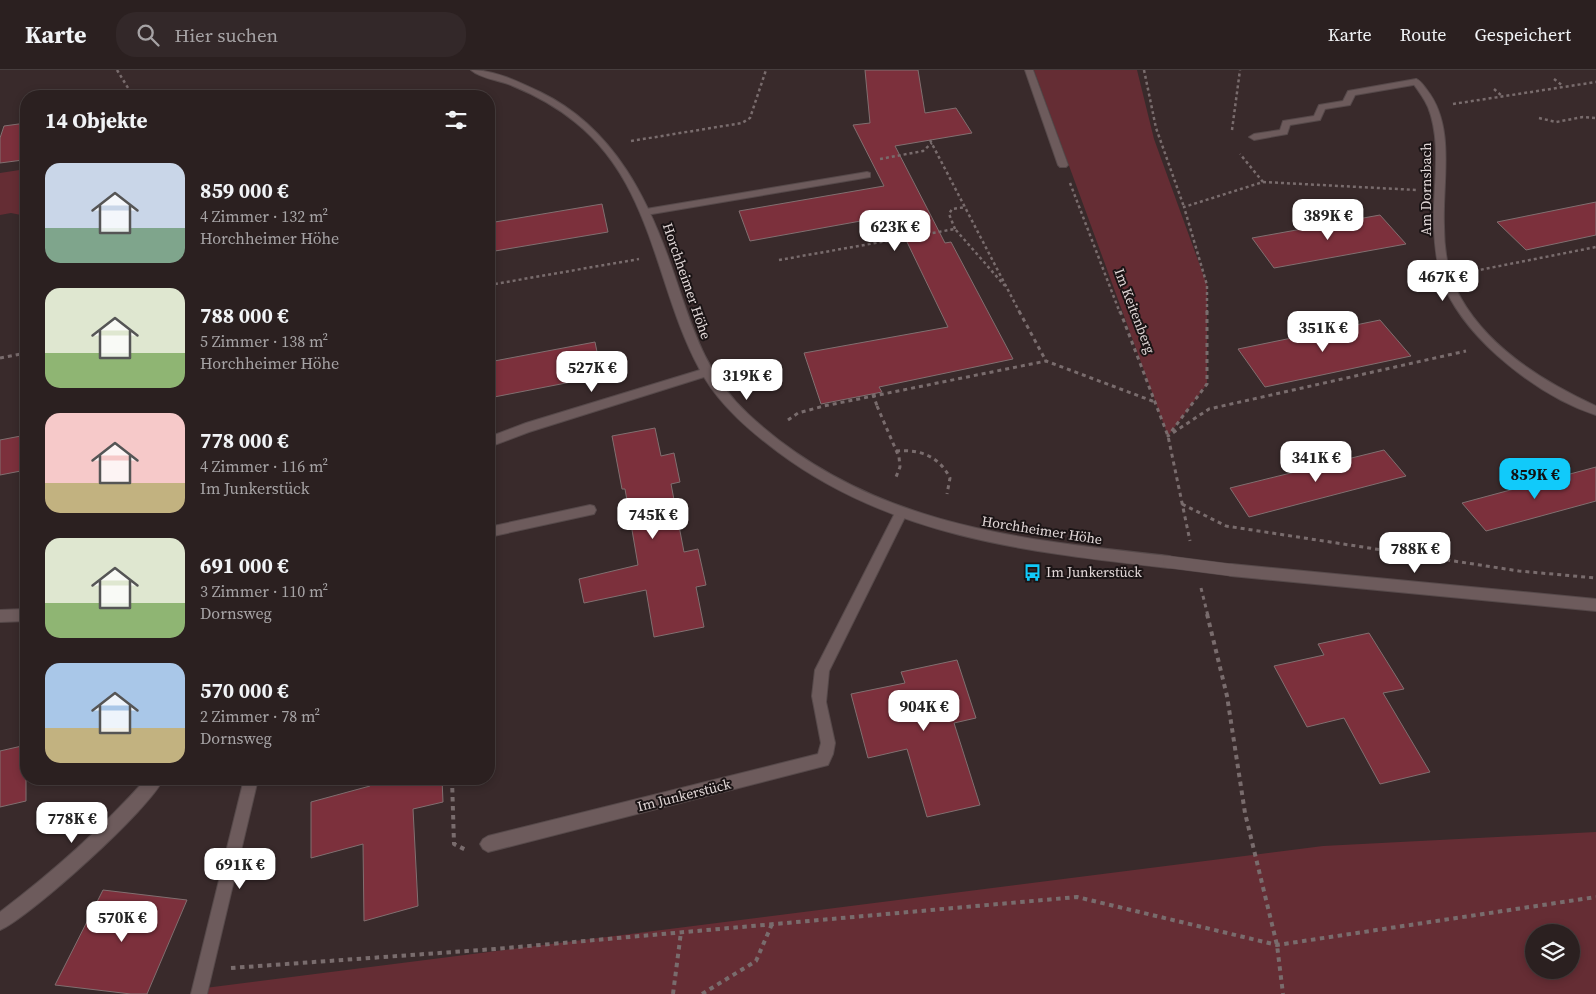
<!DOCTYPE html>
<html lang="de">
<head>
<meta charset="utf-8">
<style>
  body { margin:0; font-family:"Source Serif 4",serif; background:#332829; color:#f1f3f6; height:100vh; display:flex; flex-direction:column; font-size:19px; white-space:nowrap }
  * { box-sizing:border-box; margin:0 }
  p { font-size:16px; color:#a6a3a5 }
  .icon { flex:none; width:28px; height:28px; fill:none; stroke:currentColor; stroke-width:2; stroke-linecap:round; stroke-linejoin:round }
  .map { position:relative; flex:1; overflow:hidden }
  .panel { position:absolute; left:20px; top:20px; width:475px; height:695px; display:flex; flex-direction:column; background:#2b2020; border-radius:20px; box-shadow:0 2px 8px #0003,0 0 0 1px #473e3e }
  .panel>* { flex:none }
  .fabs { position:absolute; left:1525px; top:854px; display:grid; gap:10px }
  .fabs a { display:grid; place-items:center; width:55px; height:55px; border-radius:50%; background:#2b2020; box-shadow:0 2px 8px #0003,0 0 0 1px #473e3e; font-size:25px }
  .price { position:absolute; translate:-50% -42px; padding:0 11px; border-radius:10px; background:#fff; color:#222; font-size:16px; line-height:32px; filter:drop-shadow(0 1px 2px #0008) }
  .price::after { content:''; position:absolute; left:50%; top:30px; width:15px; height:11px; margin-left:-8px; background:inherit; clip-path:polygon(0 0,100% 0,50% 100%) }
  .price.active { background:#11cafa; color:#111 }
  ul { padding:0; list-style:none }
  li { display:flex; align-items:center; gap:15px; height:125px; padding:0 25px }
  li span { display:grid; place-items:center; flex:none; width:140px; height:100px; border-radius:15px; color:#555 }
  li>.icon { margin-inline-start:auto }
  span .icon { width:60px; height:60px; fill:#fffc; stroke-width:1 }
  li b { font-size:21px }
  h2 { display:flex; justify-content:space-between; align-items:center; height:60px; padding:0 25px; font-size:21px }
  header { display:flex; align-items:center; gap:30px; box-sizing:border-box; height:70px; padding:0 25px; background:#2b2020; border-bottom:1px solid #473e3e }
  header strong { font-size:24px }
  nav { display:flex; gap:28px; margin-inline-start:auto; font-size:18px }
  .search { width:350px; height:45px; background:#332829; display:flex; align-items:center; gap:12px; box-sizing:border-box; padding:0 18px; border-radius:20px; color:#a6a3a5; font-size:19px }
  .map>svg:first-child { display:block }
</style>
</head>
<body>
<header>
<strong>Karte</strong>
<div class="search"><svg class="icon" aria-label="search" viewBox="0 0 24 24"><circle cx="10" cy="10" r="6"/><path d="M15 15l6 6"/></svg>Hier suchen</div>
<nav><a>Karte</a><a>Route</a><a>Gespeichert</a></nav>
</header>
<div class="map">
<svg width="1596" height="924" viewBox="0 0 1596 924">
  <rect width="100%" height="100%" fill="#392a2b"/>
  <g fill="#652d34" fill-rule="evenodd">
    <polygon points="1034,0 1137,0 1154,69 1207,215 1207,314 1168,366"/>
    <polygon points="26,99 26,146 11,143 0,145 0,103"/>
    <path d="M1596,762V924H203L205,918L1323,776ZM1534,862H1571V900H1534Z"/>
  </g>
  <g fill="#7c303c" stroke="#816f70">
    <polygon points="865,0 918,0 925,43 956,38 972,63 895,76 945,173 951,172 1013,289 879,317 882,322 821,334 804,283 948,257 894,145 750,171 739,141 884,116 853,55 870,53"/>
    <polygon points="26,53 26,80 23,90 0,93 0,68 4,56"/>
    <polygon points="1596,132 1596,165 1526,180 1497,152"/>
    <polygon points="602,134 608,162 489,182 489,153"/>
    <polygon points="1380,145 1406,174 1274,198 1252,168"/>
    <polygon points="1380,250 1411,286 1265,317 1238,279"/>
    <polygon points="595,272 602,306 489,328 489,292"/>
    <polygon points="655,358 661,386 674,383 680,412 671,414 684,482 698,479 706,515 696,517 704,557 654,567 646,520 584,533 579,509 638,495 625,419 622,419 612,366"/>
    <polygon points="26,365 26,400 0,405 0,370"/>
    <polygon points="1384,380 1406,406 1249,447 1230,418"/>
    <polygon points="1596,397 1596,431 1486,461 1462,433"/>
    <polygon points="1369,563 1404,619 1383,623 1430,702 1380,714 1344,648 1307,657 1274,596 1324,585 1318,574"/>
    <polygon points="957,590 976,648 954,653 980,735 927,747 907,679 868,688 851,624 905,613 901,602"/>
    <polygon points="26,675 26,731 0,737 0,681"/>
    <polygon points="370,709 442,709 443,732 413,739 418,836 364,851 363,774 311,788 311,732 370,716"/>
    <polygon points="103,820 187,830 147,924 131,924 55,915"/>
  </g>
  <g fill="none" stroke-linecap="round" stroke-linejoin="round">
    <defs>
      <g id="lane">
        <polygon points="1416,9 1420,12 1419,14 1355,25 1350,35 1325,39 1320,50 1290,55 1287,64 1254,70 1249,67 1254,64 1280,60 1283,51 1314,46 1319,35 1343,31 1348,21"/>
        <polygon points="867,102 870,103 870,107 646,145 641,142 646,139"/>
        <polygon points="590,435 594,436 596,440 594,444 489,467 489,457"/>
        <polygon points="901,438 905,439 907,443 829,601 826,632 835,673 833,684 828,695 488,782 483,779 480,774 483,769 488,766 818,684 821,673 812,626 815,600 897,439"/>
      </g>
      <g id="street">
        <path d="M471,0C495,0 519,12 540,22C615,58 650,132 675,207C693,260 706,305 748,344C867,455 1015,469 1169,486L1174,488L1175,492L1174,496L1169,498C1031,482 893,468 778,382C750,361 722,337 704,307L529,362L489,377V367L526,353L700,300C655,218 654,115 575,52C557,37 535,25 513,16C500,10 481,9 471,0Z"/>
        <polygon points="1025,0 1033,0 1068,95 1066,97 1060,97 1058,95"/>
        <path d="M1416,9C1421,11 1423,15 1427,20C1456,57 1442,112 1444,156C1444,177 1447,200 1456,219C1483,275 1542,311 1596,336V345C1540,327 1469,272 1445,218C1437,200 1435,179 1434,159C1432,119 1443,75 1428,37C1424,28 1418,20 1412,12Z"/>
        <polygon points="1231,494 1596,529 1596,541 1231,506 1226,504 1225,500 1226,496"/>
        <polygon points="26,539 26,551 0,552 0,540"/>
        <path d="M146,709H163C152,737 29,848 0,860V842C53,802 102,758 146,709Z"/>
        <polygon points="244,709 258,709 207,924 191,924"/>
      </g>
    </defs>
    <use href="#lane" stroke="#56494a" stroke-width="2"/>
    <use href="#street" stroke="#56494a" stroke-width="2"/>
    <g stroke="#796c6d" stroke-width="2.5" stroke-dasharray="3 3" stroke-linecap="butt">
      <polyline points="117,0 133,26"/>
      <polyline points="1144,0 1156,58 1184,137"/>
      <polyline points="1554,9 1563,16"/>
      <polyline points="1494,19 1502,26"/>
      <polyline points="1453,34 1596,12"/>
      <polyline points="1539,48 1556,52 1583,47 1596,48"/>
      <polyline points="1232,60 1240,0"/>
      <polyline points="930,70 1020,243"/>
      <polyline points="631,71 742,53 750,48 766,0"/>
      <polyline points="880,89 923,81 932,73"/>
      <polyline points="1263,112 1417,120"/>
      <polyline points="1070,113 1120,243"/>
      <polyline points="955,159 949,144 952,139 966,137"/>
      <polyline points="779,190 955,159 1005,216"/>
      <polyline points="1469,202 1596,177"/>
      <polyline points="489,215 639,189"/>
      <polyline points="1207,243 1207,215 1184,137 1263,112 1240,84"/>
    </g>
    <g stroke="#796c6d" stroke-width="3" stroke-dasharray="4 4" stroke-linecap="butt">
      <polyline points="1019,241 1046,291"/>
      <polyline points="1120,241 1168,366 1190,471"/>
      <polyline points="1207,241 1207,314 1168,366 1209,339 1466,281"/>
      <polyline points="0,288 26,283"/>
      <polyline points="877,336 899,387 900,397 896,407"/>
      <polyline points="788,350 798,343 824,336 1046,291 1155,332"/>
      <path d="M896,381C920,379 939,386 950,408L947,424"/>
      <polyline points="1182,434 1226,456 1519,501 1596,508"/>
      <polyline points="1201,518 1208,546"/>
    </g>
    <g stroke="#796c6d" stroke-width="4" stroke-dasharray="4.5 4.5" stroke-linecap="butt">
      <polyline points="1207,544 1227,626 1245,743 1277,875 1283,924"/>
      <polyline points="452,709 454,774 466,780"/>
      <polyline points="231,898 495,879 1077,827 1277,875 1596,827"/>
      <polyline points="673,924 681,862"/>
      <polyline points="702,924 756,891 772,854"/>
    </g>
    <use href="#lane" fill="#6d5b5c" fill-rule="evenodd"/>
    <use href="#street" fill="#6d5b5c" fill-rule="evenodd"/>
    <defs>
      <polyline id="street-bridge" points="1169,492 1231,500"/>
    </defs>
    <use href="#street-bridge" stroke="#56494a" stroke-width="13" stroke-linecap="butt"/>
    <polyline stroke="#796c6d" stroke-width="3" stroke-dasharray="4 4" stroke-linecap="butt" points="873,324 877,336"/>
    <use href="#street-bridge" stroke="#6d5b5c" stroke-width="12"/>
  </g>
  <defs>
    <symbol id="bus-bare" viewBox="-9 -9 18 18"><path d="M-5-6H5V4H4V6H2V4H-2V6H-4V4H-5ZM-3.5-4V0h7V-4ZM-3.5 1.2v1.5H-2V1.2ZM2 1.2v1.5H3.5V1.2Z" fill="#11cafa" stroke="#1b1415" stroke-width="2.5" paint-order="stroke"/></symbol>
  </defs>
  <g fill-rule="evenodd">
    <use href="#bus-bare" x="1020" y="490" width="25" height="25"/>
  </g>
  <g text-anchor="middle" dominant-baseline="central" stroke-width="4" stroke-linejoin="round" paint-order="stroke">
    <g font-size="14" fill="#e2d8d8" stroke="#1b1415">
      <text transform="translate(1426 119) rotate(-90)">Am Dornsbach</text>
      <text transform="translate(687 211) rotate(71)">Horchheimer Höhe</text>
      <text transform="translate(1135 241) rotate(69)">Im Keitenberg</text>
      <text transform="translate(1042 460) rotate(9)">Horchheimer Höhe</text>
      <text transform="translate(684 725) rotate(-14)">Im Junkerstück</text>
    </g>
    <g font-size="14" fill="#e2d8d8" stroke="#1b1415" text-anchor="start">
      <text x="1046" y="502">Im Junkerstück</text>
    </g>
  </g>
</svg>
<div class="fabs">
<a><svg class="icon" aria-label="layers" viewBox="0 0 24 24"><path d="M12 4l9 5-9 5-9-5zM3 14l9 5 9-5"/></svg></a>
</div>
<b class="price" style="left:1328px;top:171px">389K €</b>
<b class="price" style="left:895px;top:182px">623K €</b>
<b class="price" style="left:1443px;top:232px">467K €</b>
<b class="price" style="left:1323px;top:283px">351K €</b>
<b class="price" style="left:592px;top:323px">527K €</b>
<b class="price" style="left:747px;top:331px">319K €</b>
<b class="price" style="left:1316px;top:413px">341K €</b>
<b class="price active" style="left:1535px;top:430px">859K €</b>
<b class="price" style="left:653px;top:470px">745K €</b>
<b class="price" style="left:1415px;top:504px">788K €</b>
<b class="price" style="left:924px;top:662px">904K €</b>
<b class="price" style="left:72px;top:774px">778K €</b>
<b class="price" style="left:240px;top:820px">691K €</b>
<b class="price" style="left:122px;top:873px">570K €</b>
<section class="panel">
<h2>14 Objekte<svg class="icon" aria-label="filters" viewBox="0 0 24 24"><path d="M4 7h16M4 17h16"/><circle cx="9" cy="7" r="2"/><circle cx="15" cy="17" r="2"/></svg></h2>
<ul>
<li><span style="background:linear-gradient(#c9d6e8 65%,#7fa58c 0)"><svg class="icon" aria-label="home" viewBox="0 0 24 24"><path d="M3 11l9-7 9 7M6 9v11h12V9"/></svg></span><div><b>859 000 €</b><p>4 Zimmer · 132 m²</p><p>Horchheimer Höhe</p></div></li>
<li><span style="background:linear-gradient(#dfe7d0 65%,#8fb573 0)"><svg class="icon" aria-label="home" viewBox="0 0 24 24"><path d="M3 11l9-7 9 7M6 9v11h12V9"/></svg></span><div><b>788 000 €</b><p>5 Zimmer · 138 m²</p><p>Horchheimer Höhe</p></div></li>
<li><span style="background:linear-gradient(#f6c9c9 70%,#c2b280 0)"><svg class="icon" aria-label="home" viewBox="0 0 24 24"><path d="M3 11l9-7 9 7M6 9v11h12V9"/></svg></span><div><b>778 000 €</b><p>4 Zimmer · 116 m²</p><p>Im Junkerstück</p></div></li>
<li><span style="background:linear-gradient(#dfe7d0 65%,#8fb573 0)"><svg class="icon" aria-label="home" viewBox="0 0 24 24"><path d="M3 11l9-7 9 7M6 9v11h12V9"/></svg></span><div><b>691 000 €</b><p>3 Zimmer · 110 m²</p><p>Dornsweg</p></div></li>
<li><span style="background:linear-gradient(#a9c7e8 65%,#c2b280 0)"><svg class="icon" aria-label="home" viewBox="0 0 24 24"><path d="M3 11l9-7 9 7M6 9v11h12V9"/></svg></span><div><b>570 000 €</b><p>2 Zimmer · 78 m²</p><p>Dornsweg</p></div></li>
</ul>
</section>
</div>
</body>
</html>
